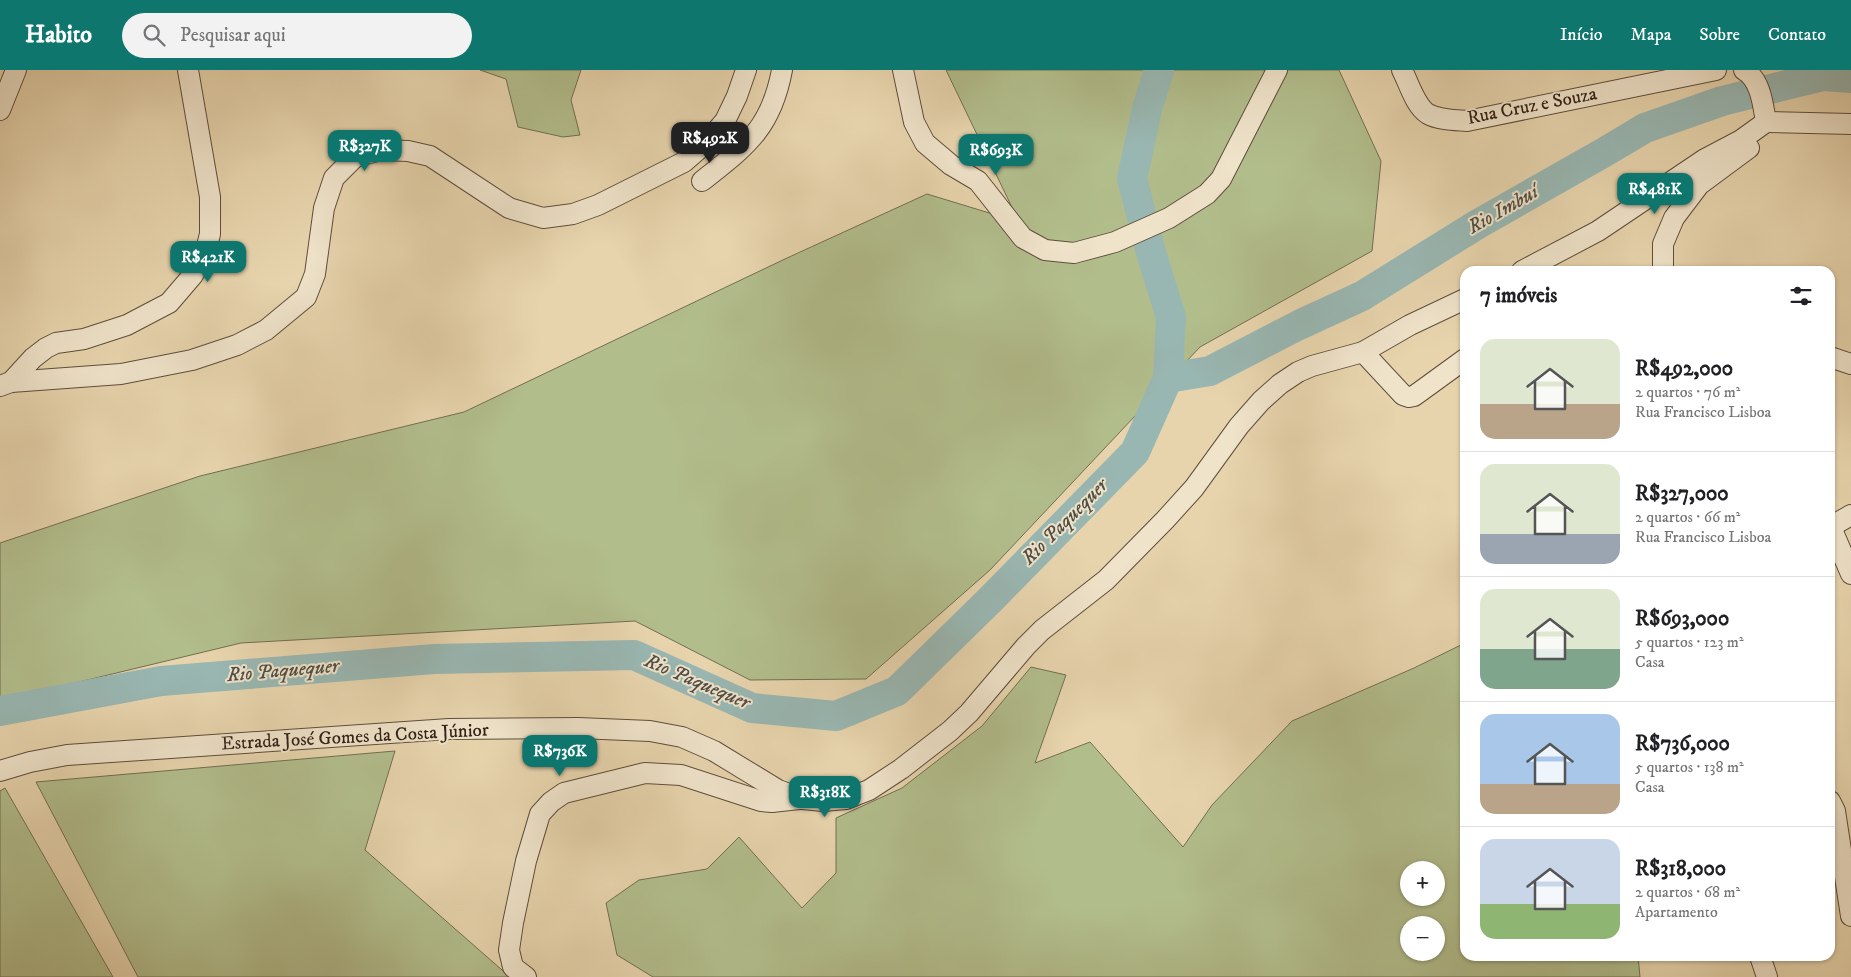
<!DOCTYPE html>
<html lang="pt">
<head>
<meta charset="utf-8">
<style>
  body { margin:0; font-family:"IM FELL DW Pica",serif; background:#f2f2f2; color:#202124; height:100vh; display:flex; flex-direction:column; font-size:19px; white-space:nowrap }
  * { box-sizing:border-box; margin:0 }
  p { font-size:16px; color:#757577 }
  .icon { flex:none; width:28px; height:28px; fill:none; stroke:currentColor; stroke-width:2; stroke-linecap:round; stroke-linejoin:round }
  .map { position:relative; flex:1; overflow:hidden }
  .details { position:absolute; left:1460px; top:196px; width:375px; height:695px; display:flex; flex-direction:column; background:#fff; border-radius:15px; box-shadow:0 1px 4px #0004 }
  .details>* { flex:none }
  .buttons { position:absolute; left:1400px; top:791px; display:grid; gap:10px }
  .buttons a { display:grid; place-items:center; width:45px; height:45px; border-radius:50%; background:#fff; box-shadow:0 1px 4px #0004; font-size:25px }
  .price { position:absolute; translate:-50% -42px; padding:0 11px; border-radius:10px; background:#0f766e; color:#fff; font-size:16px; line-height:32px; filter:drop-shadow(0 1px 2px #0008) }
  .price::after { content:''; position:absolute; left:50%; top:30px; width:15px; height:11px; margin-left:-8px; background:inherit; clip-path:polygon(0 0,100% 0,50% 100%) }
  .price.on { background:#222; color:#fff }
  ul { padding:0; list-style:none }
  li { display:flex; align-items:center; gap:15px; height:125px; padding:0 20px }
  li+li { border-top:1px solid #e0e0e0 }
  li span { display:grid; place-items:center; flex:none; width:140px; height:100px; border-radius:15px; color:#555 }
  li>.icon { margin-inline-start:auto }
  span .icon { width:60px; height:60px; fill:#fffc; stroke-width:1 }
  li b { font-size:21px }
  h2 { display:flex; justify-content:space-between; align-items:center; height:60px; padding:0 20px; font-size:21px }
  header { display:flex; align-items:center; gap:30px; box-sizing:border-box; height:70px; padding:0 25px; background:#0f766e; color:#fff }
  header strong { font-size:24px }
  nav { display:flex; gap:28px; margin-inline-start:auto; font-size:18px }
  .search { width:350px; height:45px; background:#f2f2f2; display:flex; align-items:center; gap:12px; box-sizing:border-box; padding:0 18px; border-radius:28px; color:#757577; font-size:19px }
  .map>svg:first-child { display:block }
</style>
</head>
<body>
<header>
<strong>Habito</strong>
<div class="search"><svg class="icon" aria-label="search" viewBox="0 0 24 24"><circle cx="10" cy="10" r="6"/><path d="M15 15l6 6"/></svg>Pesquisar aqui</div>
<nav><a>Início</a><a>Mapa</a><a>Sobre</a><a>Contato</a></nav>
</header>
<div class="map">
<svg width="1851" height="907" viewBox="0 0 1851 907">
  <rect width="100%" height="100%" fill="#e7d4ad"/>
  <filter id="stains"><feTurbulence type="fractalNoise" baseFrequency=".004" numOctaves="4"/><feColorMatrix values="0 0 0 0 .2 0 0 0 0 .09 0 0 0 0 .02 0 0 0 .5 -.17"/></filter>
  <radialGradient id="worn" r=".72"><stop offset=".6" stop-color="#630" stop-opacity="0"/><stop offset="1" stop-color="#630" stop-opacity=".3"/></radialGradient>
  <g fill="#b2bd8c" stroke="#726f52" fill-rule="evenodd">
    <polygon points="480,0 581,0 571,30 580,65 563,67 518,57 506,9"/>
    <polygon points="946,0 1339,0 1381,91 1372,181 1200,277 990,500 866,609 750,610 635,551 241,573 0,631 0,473 200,406 464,342 787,188 927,124 1019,152"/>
    <path d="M1465,573V886H1638L1640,907H653L617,885L606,833L639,810L707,799L739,767L802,838L836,803V748L902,718L982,656L1031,597L1066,605L1035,693L1090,672L1183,777L1212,735L1292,651L1414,598ZM1409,800H1436V828H1409ZM1409,855H1436V882H1409Z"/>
    <polygon points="395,681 365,780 510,907 138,907 36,712"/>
    <polygon points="5,718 113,907 0,907 0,721"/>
  </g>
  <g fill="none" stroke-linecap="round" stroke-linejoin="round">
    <g stroke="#99b7b2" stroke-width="30">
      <polyline points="1168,308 1210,301 1299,255 1362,226 1478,154 1603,83 1645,58 1722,31 1823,6 1851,8"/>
      <polyline points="0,641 161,611 434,589 634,585 752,638 836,646 897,621 991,529 1135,382 1168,308 1171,247 1152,186 1132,109 1147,39 1159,0"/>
    </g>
    <defs>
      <g id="minor">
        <polyline points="903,0 914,52 925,73 951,95 978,111 1023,168 1045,180 1074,183 1115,172 1169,148 1207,124 1221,109 1277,0"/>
        <path d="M1402,0C1409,13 1415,36 1428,44C1439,50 1455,50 1467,51L1716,0"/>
        <path d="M1744,0C1761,10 1763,35 1766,52"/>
        <polyline points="0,40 16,0"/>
        <polyline points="1766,52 1851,54"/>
        <path d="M702,111C746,76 771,59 782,0"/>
        <polyline points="1522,201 1598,161 1705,89 1741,70 1766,52"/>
        <polyline points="1663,201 1663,174 1674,148 1699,115 1749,78"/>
        <polyline points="1363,282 1403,325 1409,327 1414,326 1465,289"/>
        <polyline points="1830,287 1851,294"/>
        <polyline points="11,312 33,288 46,278 56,273 84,269 127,255 169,233 193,205 206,180 210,164 210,127 188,0"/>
        <polyline points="0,316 11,312 121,304 192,290 237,275 266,260 306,227 315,204 324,138 334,108 355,87 381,80 408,81 430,86 509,138 543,148 573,144 598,135 684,92 707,72 725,51 737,26 746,0"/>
        <polyline points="1830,455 1851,504"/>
        <polyline points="1830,457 1851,445"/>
        <polyline points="0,701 30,692 67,685 449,659 578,658 650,661 682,667 714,681 778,720 803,729 823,731 846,729 869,720 901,699 950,661 969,643 1026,576 1042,560 1106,510 1165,450 1194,418 1239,356 1261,331 1280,314 1298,302 1312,296 1363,282 1410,255 1465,229"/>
        <polyline points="1830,731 1835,741 1851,846"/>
        <polyline points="1760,886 1767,907"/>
        <polyline points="526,907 513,897 509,880 513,853 526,791 540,744 551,732 564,723 645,703 681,705 761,731 772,732 799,729"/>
      </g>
    </defs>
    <use href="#minor" stroke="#5f4e3c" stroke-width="22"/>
    <use href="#minor" stroke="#efe3ca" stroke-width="20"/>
  </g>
  <g text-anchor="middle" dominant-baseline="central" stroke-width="4" stroke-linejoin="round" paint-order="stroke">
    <g font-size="19" fill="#322117" stroke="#efe3ca">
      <text transform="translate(1532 36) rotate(-11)">Rua Cruz e Souza</text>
      <text transform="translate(355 667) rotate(-3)">Estrada José Gomes da Costa Júnior</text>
    </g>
    <g font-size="20" font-style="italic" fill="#514e46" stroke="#efe3ca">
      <text transform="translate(1503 140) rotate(-30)">Rio Imbuí</text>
      <text transform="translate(1065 452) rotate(-45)">Rio Paquequer</text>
      <text transform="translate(283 601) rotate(-5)">Rio Paquequer</text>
      <text transform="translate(697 612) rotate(23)">Rio Paquequer</text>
    </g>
  </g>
  <rect width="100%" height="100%" filter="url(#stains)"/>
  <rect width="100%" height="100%" fill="url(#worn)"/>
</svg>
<div class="buttons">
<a>+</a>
<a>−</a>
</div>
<b class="price on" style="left:710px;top:94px">R$492K</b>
<b class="price" style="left:365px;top:102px">R$327K</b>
<b class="price" style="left:996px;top:106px">R$693K</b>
<b class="price" style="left:1655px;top:145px">R$481K</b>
<b class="price" style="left:208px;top:213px">R$421K</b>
<b class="price" style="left:560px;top:707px">R$736K</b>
<b class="price" style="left:825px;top:748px">R$318K</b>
<section class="details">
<h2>7 imóveis<svg class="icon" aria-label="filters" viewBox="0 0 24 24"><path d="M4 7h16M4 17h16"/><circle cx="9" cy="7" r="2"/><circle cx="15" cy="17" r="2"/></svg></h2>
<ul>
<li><span style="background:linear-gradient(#dfe7d0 65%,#b9a48a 0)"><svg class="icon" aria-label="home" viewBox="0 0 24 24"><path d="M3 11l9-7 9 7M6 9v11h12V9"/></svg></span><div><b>R$492,000</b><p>2 quartos · 76 m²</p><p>Rua Francisco Lisboa</p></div></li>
<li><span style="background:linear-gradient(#dfe7d0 70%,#9aa5b1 0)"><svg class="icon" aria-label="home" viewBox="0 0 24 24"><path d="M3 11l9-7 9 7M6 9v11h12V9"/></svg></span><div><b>R$327,000</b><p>2 quartos · 66 m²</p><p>Rua Francisco Lisboa</p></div></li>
<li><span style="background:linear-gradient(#dfe7d0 60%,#7fa58c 0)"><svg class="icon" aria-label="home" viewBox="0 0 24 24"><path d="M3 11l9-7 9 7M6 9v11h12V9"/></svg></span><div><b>R$693,000</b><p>5 quartos · 123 m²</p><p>Casa</p></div></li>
<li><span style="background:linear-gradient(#a9c7e8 70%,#b9a48a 0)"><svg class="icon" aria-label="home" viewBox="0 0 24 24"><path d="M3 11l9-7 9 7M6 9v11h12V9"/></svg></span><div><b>R$736,000</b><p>5 quartos · 138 m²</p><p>Casa</p></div></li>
<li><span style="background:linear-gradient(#c9d6e8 65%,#8fb573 0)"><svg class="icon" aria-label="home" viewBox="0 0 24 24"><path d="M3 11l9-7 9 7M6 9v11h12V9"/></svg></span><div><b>R$318,000</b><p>2 quartos · 68 m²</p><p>Apartamento</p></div></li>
</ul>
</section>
</div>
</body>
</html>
